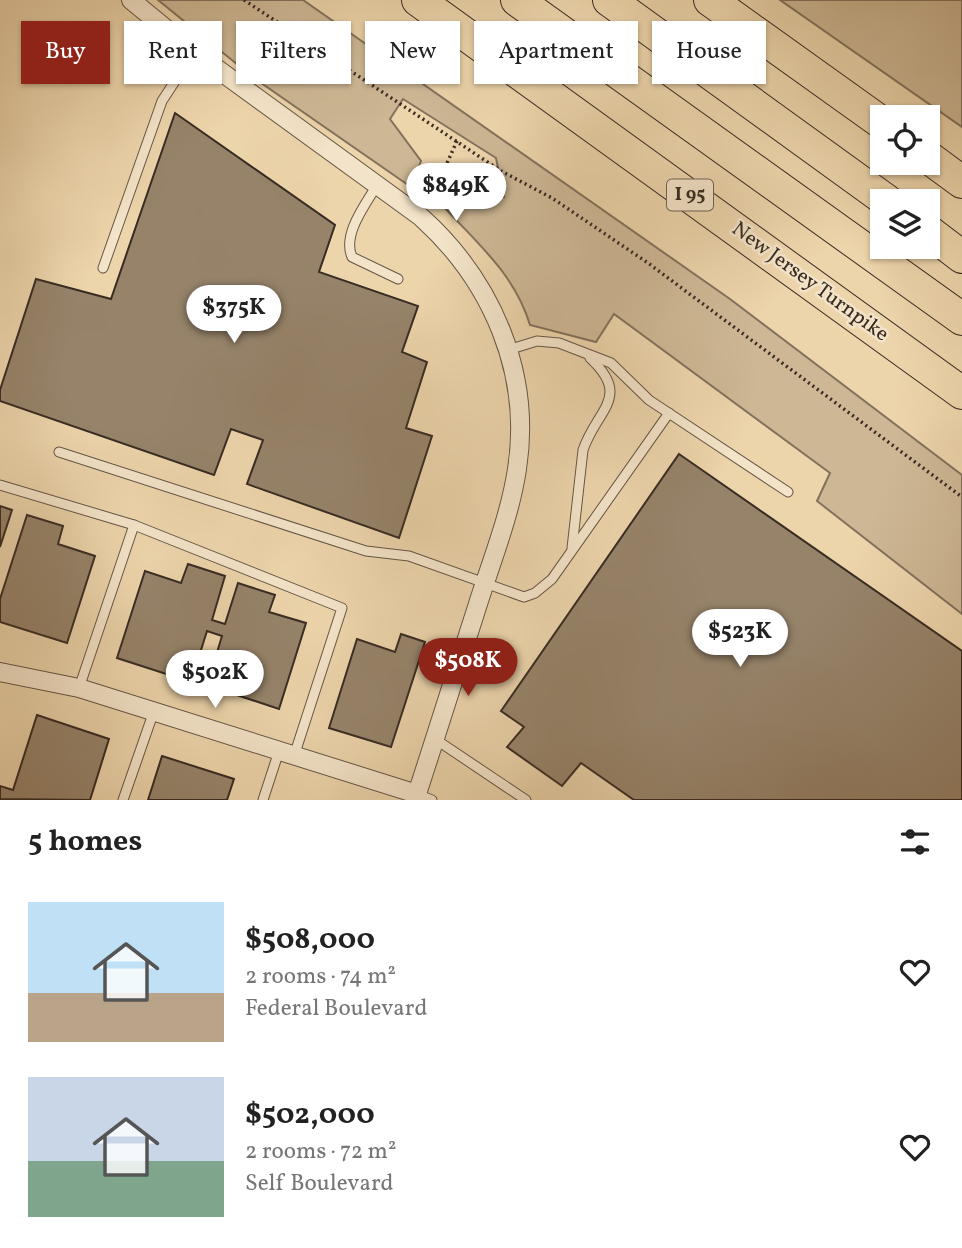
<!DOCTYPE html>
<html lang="en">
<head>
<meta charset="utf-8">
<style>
  body { margin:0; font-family:Vollkorn,serif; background:#f2f2f2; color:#222; height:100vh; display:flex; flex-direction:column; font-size:26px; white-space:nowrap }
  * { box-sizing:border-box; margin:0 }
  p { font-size:23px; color:#767676 }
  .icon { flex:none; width:38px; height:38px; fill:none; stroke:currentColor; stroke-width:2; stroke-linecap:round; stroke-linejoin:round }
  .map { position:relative; height:800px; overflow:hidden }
  .side { display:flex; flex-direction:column; background:#fff; flex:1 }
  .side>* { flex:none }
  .banner { position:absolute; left:21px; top:21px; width:920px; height:63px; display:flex; gap:14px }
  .fabs { position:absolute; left:870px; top:105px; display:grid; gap:14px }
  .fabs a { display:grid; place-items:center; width:70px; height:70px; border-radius:0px; background:#fff; box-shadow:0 2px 5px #0004; font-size:35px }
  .price { position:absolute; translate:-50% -60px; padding:0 16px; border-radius:24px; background:#fff; color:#222; font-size:23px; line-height:46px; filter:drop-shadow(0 2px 4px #0008) }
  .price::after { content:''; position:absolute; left:50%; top:42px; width:21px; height:16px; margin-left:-10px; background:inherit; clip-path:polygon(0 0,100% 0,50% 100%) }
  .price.current { background:#8f2418; color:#fff }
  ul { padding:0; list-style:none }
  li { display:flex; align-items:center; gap:21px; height:175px; padding:0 28px }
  li span { display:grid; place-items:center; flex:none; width:196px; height:140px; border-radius:0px; color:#555 }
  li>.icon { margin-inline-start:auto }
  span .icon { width:84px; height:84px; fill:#fffc; stroke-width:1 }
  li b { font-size:30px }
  h2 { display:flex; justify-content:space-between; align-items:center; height:84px; padding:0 28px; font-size:30px }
  .pill { padding:0 24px; border-radius:0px; background:#fff; box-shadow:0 2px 5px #0004; font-size:24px; line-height:63px }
  .pill.current { background:#8f2418; color:#fff }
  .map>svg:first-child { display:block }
</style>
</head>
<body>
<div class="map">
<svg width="962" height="800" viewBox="0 0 962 800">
  <rect width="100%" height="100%" fill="#ecd4ab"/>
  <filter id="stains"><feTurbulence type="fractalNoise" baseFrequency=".00286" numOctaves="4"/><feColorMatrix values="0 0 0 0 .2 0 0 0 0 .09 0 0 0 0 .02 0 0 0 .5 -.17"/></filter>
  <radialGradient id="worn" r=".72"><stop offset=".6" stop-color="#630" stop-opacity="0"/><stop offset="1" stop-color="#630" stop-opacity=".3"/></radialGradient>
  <g fill="#cdb794" stroke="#82725c" stroke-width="2">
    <path d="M158,0H303L730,299L962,475V614L817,501L830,473L614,314L596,342L530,325C515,275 479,245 444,207L504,197L496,158L403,99L390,119L421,161L411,187L254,78Z"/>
    <polygon points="780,0 962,0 962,127"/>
  </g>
  <g fill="#96836a" stroke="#382c23" stroke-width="2">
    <polygon points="175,113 335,225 319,272 418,306 402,352 427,362 406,428 432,436 399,538 247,484 263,440 231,429 214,475 0,401 0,390 36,279 111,299"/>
    <polygon points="679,454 962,651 962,800 634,800 581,763 562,786 507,747 524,727 501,711"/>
    <polygon points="0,506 12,510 0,547"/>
    <polygon points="27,515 63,526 58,544 95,556 67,643 0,622 0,599"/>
    <polygon points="188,564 225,576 212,620 225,624 238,583 275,595 269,612 306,623 279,709 207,685 222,636 207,631 191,682 117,658 145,571 181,583"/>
    <polygon points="401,634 425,642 391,747 329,728 357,639 395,652"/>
    <polygon points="37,715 109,739 90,800 0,799 0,786 13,790"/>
    <polygon points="162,756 234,779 227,800 148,800"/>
  </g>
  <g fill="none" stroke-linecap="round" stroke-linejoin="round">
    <defs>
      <g id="service">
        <path d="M377,185C366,204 342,234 352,257L398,279"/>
        <polyline points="103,268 162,101 194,52"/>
        <polyline points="508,350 537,341 559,343 611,363 649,400 788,492"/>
        <polyline points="59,452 366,551 409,556 524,597 535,593 552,579 669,413"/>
        <polyline points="0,485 134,525"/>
        <path d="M572,548L583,450C597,409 632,397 590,358"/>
        <polyline points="79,688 134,525 342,608 294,756"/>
        <polyline points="435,739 526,800"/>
        <polyline points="417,794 432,800"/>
        <polyline points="123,800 154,711"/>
        <polyline points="263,800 279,751"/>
      </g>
      <g id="minor">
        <path d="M131,0L194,52L421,217C492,281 532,373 517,469C510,516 491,562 477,607C456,672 436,736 415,800"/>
        <polyline points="0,672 79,688 417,794"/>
      </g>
      <g id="motorway">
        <polyline points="418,0 962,393"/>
        <polyline points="517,0 962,319"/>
        <polyline points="609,0 887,201"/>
        <polyline points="710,0 882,123"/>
        <polyline points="928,157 962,182"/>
        <polyline points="928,231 962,257"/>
      </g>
    </defs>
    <use href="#service" stroke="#655645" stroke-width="11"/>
    <use href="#minor" stroke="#655645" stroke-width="20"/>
    <use href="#motorway" stroke="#382c23" stroke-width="34"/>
    <g stroke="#382c23" stroke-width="3.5" stroke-dasharray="2 3.5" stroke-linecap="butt">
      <polyline points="244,0 501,171 552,198 648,263 962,497"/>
      <polyline points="429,203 457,141"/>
    </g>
    <use href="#service" stroke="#f3e3c8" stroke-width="9"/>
    <use href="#minor" stroke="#f3e3c8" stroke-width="18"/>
    <use href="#motorway" stroke="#ecd4ab" stroke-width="32"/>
  </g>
  <g text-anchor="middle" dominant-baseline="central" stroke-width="5" stroke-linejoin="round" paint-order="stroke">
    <rect fill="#f3e3c8" stroke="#706354" stroke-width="2" x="667" y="179.5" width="46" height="31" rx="5"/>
    <g font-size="19" font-weight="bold" fill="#382c23">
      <text x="690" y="195">I 95</text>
    </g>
    <g font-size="21" fill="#382c23" stroke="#f3e3c8">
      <text transform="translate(810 282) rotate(36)">New Jersey Turnpike</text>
    </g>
  </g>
  <rect width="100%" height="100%" filter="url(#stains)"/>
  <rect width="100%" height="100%" fill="url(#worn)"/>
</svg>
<div class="fabs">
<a><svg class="icon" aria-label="locate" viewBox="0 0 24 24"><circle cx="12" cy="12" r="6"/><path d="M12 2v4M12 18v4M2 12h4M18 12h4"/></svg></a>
<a><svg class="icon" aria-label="layers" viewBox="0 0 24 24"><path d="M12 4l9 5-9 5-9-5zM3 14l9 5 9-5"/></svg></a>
</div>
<b class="price" style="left:456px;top:223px">$849K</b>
<b class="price" style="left:234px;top:345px">$375K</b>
<b class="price" style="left:740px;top:669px">$523K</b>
<b class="price current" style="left:468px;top:698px">$508K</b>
<b class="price" style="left:215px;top:710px">$502K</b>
<div class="banner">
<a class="pill current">Buy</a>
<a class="pill">Rent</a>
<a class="pill">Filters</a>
<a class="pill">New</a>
<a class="pill">Apartment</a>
<a class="pill">House</a>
</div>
</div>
<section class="side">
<h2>5 homes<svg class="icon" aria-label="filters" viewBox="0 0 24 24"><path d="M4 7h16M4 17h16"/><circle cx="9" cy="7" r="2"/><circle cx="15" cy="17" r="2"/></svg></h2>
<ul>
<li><span style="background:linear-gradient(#bfe0f5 65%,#b9a48a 0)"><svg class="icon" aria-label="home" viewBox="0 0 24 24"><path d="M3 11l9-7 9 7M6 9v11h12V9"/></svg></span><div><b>$508,000</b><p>2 rooms · 74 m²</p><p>Federal Boulevard</p></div><svg class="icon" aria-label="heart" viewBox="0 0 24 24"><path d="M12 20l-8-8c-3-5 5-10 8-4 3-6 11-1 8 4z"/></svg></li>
<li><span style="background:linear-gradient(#c9d6e8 60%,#7fa58c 0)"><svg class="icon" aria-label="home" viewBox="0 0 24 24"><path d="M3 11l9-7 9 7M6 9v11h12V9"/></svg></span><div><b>$502,000</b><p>2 rooms · 72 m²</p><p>Self Boulevard</p></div><svg class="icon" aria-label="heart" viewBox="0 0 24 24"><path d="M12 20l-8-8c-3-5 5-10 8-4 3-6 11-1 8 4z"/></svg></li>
</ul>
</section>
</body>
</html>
